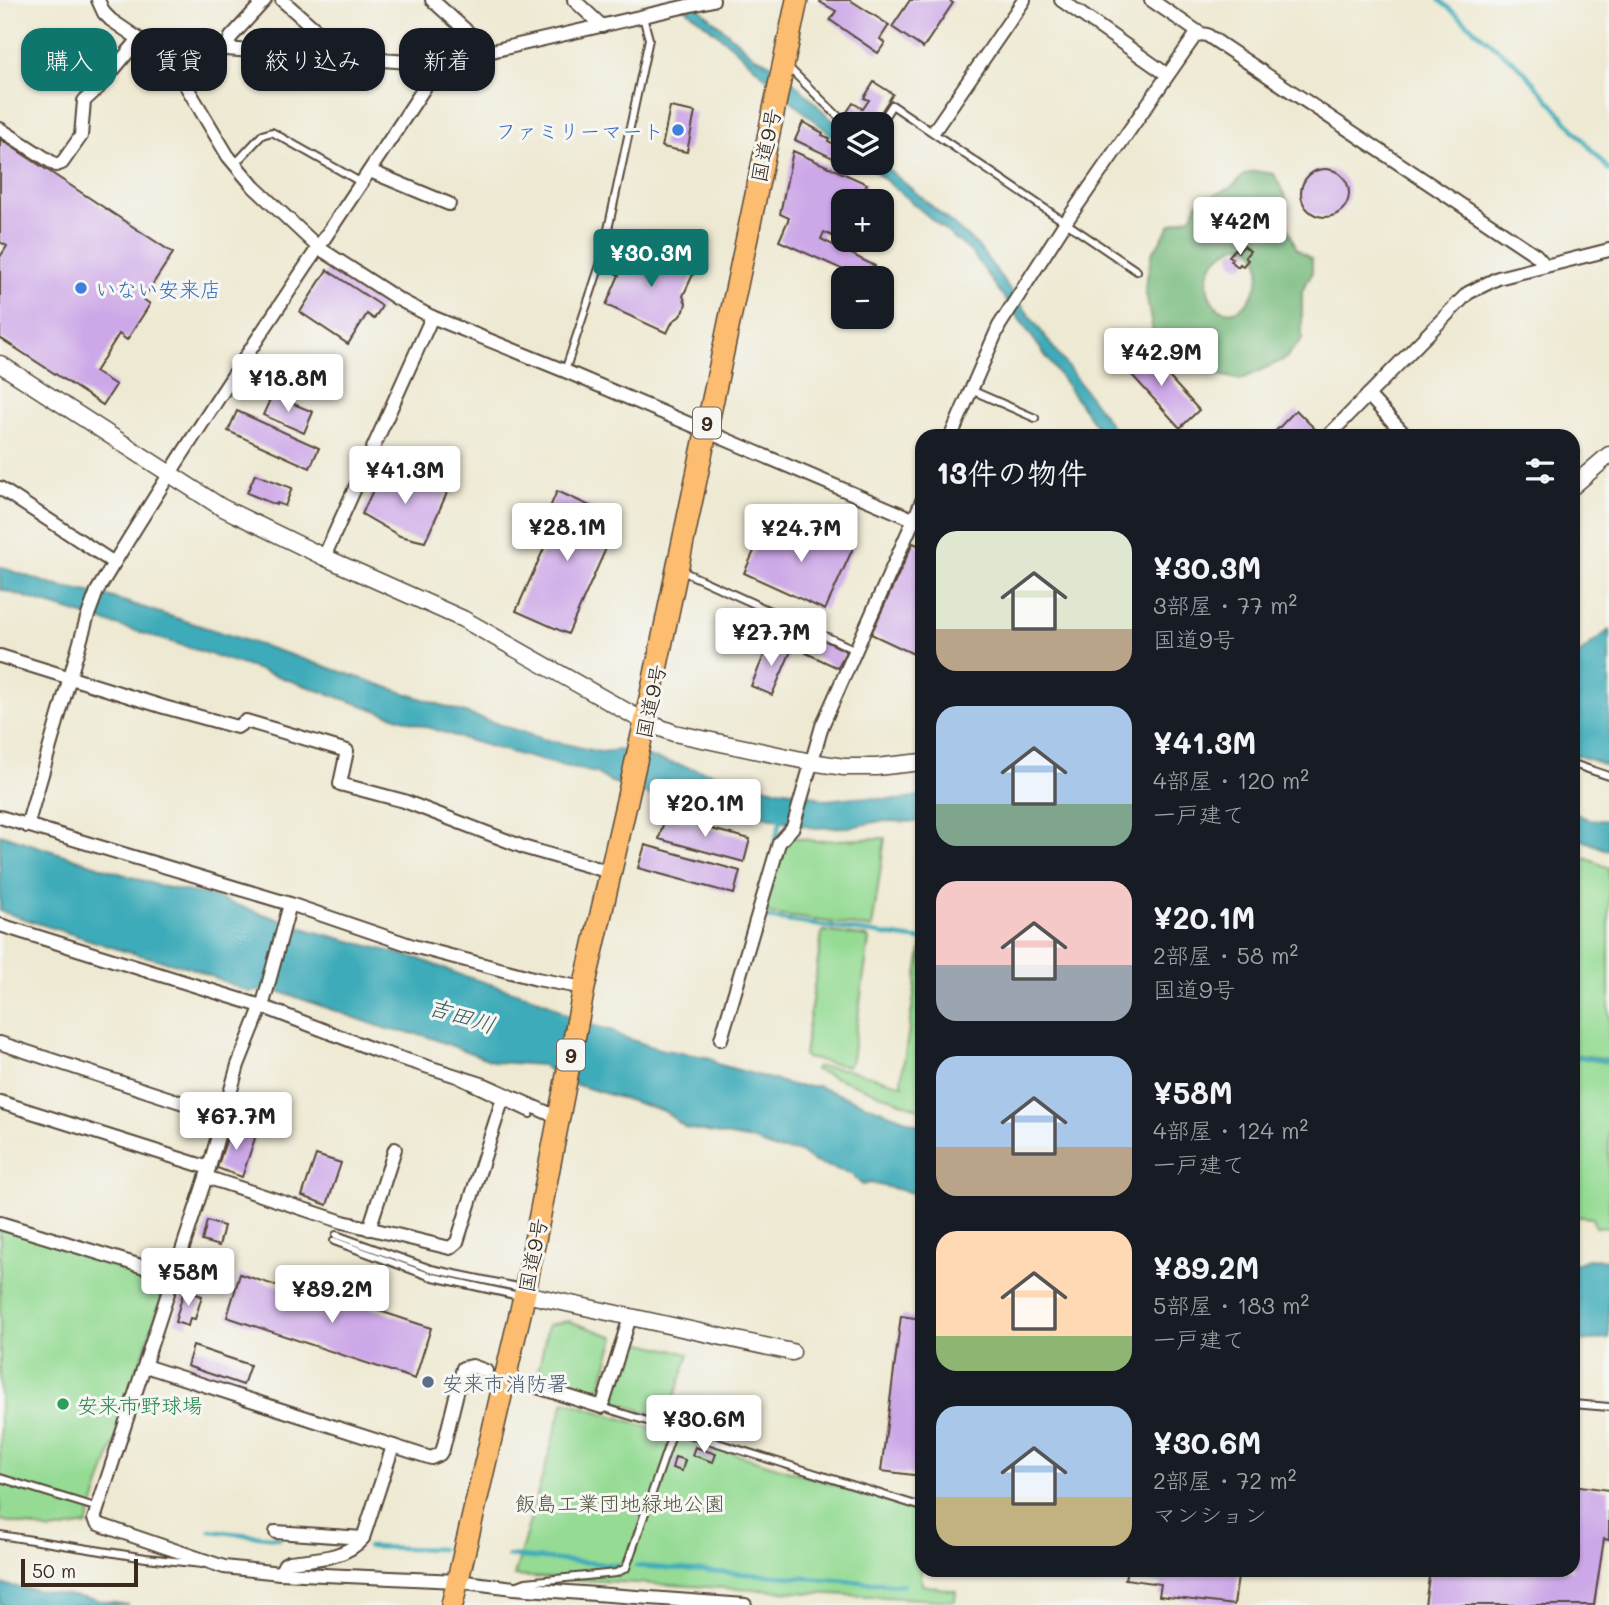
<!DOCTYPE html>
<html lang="ja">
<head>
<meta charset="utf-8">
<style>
  body { margin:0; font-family:Mali,"Klee One",sans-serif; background:#242831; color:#f1f3f6; height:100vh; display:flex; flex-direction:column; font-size:26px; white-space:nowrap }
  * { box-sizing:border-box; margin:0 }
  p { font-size:23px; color:#9ea1a6 }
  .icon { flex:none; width:38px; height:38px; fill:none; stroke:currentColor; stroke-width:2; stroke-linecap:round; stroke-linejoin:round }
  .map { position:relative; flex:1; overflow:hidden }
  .details { position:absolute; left:915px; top:429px; width:665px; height:1148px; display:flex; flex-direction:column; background:#171b24; border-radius:21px; box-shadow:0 2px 5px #0004 }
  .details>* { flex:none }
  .top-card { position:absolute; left:21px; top:28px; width:665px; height:63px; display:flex; gap:14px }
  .controls { position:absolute; left:831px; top:112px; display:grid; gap:14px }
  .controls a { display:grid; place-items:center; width:63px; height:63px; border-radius:14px; background:#171b24; box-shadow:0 2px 5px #0004; font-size:35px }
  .scale { position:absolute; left:21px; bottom:18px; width:117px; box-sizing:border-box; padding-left:7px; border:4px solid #3b2a1e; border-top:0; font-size:19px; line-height:24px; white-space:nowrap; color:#3b2a1e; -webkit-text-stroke:5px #f6f6f2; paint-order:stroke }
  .price { position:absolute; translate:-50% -60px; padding:0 16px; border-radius:7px; background:#fff; color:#222; font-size:23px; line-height:46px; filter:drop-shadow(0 2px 4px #0008) }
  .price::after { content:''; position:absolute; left:50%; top:42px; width:21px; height:16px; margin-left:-10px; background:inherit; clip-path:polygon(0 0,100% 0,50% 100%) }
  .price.selected { background:#0f766e; color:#fff }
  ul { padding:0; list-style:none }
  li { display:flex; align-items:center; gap:21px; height:175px; padding:0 21px }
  li span { display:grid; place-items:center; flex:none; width:196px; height:140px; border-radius:21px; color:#555 }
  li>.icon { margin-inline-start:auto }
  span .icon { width:84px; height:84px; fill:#fffc; stroke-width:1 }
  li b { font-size:30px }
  h2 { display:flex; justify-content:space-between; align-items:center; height:84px; padding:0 21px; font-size:30px }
  .pill { padding:0 24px; border-radius:21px; background:#171b24; box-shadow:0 2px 5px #0004; font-size:24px; line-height:63px }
  .pill.selected { background:#0f766e; color:#fff }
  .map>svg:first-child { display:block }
</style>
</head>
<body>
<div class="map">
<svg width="1609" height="1605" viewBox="0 0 1609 1605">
  <rect width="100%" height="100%" fill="#f6f6f2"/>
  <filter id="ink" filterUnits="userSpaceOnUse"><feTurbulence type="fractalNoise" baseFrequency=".0143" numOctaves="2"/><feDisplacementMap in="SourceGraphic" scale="14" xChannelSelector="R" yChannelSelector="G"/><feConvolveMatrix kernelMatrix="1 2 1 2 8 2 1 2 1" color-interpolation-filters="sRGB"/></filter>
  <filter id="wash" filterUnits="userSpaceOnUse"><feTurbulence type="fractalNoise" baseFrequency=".00686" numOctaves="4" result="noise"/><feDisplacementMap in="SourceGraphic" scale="28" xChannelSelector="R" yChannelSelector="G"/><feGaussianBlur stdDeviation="1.57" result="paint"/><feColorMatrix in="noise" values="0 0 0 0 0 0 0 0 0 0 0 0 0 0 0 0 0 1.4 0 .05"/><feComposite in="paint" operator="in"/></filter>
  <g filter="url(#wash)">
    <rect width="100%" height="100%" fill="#eee9d2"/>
    <g fill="#95db94" stroke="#688259" stroke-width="2">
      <polygon points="791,837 815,841 885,838 872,928 763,913 784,848"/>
      <polygon points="1573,853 1609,868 1609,1059 1573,1054"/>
      <polygon points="824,931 867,937 869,940 852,1059 849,1065 846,1066 806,1058 804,1055 822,933"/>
      <path d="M922,943V1110L815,1070L816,1067C847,1066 874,1078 903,1085L901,1081Z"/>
      <polygon points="1573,1057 1609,1063 1609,1228 1595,1227 1592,1218 1573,1216"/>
      <polygon points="0,1228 161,1276 165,1288 87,1525 51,1531 0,1520"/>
      <polygon points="568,1321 615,1337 598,1395 537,1377 548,1325"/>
      <polygon points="633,1341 689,1354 667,1421 614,1400"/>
      <polygon points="564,1401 916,1510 922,1585 956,1591 955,1601 514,1576"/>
    </g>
    <path fill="#78bb7e" stroke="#5a724e" stroke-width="2" fill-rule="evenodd" d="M1254,171L1274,174L1286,198L1285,222L1297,249L1312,259V273L1302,291V339L1285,359L1240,380L1188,367L1165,355L1154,338L1145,288L1152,254L1171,224L1192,216L1197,203L1232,187L1244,175ZM1239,245C1277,245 1256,319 1225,311C1208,307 1204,282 1210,269C1214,257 1228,250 1239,245Z"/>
    <g fill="#3cabb9" stroke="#3c6a6c" stroke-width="2">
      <path d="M697,6L754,56C787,68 816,107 843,130V145L796,105L732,46L685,8Z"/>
      <polygon points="865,163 881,163 977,245 1119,436 1103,436 972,253"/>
      <path d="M0,567L53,585L104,595L285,653L543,739L600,752L620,750L775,789L802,792L793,823L682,797L658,798L609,781L596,773C483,750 374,709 265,672C177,643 88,617 0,589Z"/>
      <polygon points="1609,630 1609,766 1573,754 1573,659"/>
      <polygon points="804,793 826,800 854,797 900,800 922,795 922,822 880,821 851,827 814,828 795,824"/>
      <polygon points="1573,813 1588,819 1609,821 1609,851 1573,836"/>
      <polygon points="0,834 159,886 208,895 312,931 419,959 461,975 532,997 549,1004 576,1021 564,1081 542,1065 495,1062 423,1035 390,1030 287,994 271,990 249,992 189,967 124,951 0,911"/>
      <polygon points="580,1022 613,1031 617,1035 659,1049 711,1058 717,1064 796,1086 817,1086 922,1126 922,1195 870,1183 862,1185 851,1174 812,1161 800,1152 775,1149 752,1140 686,1128 664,1111 567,1082"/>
      <polygon points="1587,1259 1609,1260 1609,1339 1573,1341 1573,1265"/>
      <polygon points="0,1584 128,1605 0,1605"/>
    </g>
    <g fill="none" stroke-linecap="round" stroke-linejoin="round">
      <g stroke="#3cabb9" stroke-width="4.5">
        <polyline points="1439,0 1522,69 1609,170"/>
        <polyline points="775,841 782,816"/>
        <polyline points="760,917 922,940"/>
        <polyline points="1573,1056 1609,1061"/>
        <polyline points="210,1531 279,1538"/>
        <polyline points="291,1539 335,1543"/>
        <polyline points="368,1547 441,1549"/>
        <polyline points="508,1556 619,1565"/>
        <polyline points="636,1566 903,1585"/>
      </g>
    </g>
    <g id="blocks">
      <g fill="#cda8e8">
        <polygon points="822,0 850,0 889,25 880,39 885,43 878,53 830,20 836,11 820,2"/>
        <polygon points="910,0 948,0 953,3 923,48 892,27"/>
        <polygon points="874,82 893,94 873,124 859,124 845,115 853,103 863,109 869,100 864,98"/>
        <polygon points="670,107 695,112 687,152 662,147"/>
        <polygon points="803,122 823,133 822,135 829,138 828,141 840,147 835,159 795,140"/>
        <polygon points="0,139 173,253 143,299 150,304 127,340 119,334 95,372 116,385 103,405 0,338 0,257 7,246 0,242"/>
        <polygon points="793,151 867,184 860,201 844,201 844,240 853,240 847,243 824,232 821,239 875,266 870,278 846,271 779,241 789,218 780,214"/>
        <circle cx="1325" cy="193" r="24"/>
        <polygon points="640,246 695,270 683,296 686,303 684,311 679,317 673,321 667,333 606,305 619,275 611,271 616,260 625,264 627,259 633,262"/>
        <polygon points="1244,246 1250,251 1245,257 1248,260 1243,266 1240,264 1238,267 1231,261 1232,258 1229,256 1235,249 1238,252"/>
        <polygon points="327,270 382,306 374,319 367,314 348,344 300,312"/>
        <polygon points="1142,347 1199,410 1180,428 1123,365"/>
        <polygon points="272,395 313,412 304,433 263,415"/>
        <polygon points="1296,410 1315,429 1308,436 1271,436"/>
        <polygon points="237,411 319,448 310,468 228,431"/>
        <polygon points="396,470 447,493 425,542 400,536 362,514 379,477 390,482"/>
        <polygon points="255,474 292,488 285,506 277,503 276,505 247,493"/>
        <polygon points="557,491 619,519 568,634 516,611 558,517 548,512"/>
        <polygon points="804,523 854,546 825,610 744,573 765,527 796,541"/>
        <polygon points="913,543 922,547 922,658 871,634"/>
        <polygon points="814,635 846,651 838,668 806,653"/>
        <polygon points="770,641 791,651 772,695 751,686"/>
        <polygon points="665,817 750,839 744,862 659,839"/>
        <polygon points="645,845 740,871 734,894 638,868"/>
        <polygon points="231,1126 256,1135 242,1177 217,1168"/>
        <polygon points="316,1155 341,1163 327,1205 302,1196"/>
        <polygon points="207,1221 224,1226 219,1246 202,1241"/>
        <polygon points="240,1274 299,1293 301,1285 431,1328 415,1379 227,1317"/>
        <polygon points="184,1290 202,1296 195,1319 190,1318 188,1326 175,1322"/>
        <polygon points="901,1316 922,1319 922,1476 881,1471"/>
        <polygon points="193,1346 250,1365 243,1385 187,1366"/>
        <polygon points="695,1447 716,1454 713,1462 692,1455"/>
        <polygon points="675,1457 685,1460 682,1471 672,1468"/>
        <polygon points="1573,1485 1609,1490 1609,1540 1604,1539 1594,1605 1425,1605 1430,1570 1573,1570"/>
        <polygon points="1127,1570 1239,1570 1234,1605 1159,1596 1161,1584 1125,1579"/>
      </g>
    </g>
  </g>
  <g filter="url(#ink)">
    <use href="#blocks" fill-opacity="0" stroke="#564739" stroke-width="2"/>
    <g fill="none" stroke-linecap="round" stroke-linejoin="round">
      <polyline stroke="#cac3ae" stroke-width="12" stroke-dasharray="12 6" stroke-linecap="butt" points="486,1371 534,1386"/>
      <defs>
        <g id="service">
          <polyline points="787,66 846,124"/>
          <polyline points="880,124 892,105 1137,271"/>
          <polyline points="235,164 262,135 272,132 362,183"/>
          <polyline points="565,371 601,262 649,39 643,17"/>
          <polyline points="971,390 1035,418"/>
          <polyline points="682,571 856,650"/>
          <polyline points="1573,764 1609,776"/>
          <polyline points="460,1081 530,1114"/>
          <polyline points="336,1235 431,1269 522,1288"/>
          <polyline points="334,1241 429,1276 519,1296"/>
          <polyline points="1573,1404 1609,1407"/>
          <polyline points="602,1407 919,1506"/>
          <polyline points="0,1478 98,1508"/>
          <polyline points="0,1535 146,1558 202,1564"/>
          <polyline points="518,1585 526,1582 616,1573 626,1568 674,1429"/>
        </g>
        <g id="minor">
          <polyline points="98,0 104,13 111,20 139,39 159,47 173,64 228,156 254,187 319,248 398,299 432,317 565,371 922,523"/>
          <polyline points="282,0 341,52 343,58"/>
          <polyline points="432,0 489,51"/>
          <polyline points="574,0 602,26"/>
          <polyline points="1061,0 1162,71"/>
          <polyline points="1151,0 1201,34"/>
          <polyline points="159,47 168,45 424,63 457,59 713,0"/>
          <polyline points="226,49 231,37 265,0"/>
          <polyline points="936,128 1024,0"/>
          <polyline points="0,129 56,165 62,163 81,136 84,101 98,88 139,39"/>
          <polyline points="370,171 449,204"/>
          <polyline points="1368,395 1406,436"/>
          <polyline points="951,436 999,326 1065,223 1195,36 1201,34 1207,35 1536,255 1545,265"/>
          <polyline points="1328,436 1468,293 1498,278 1609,250"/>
          <path d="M0,488L114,563C216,396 328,235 436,70L438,61"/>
          <polyline points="324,557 432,317"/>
          <polyline points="0,656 164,707 237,727 246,721 347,751 340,784 404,801 526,848 610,872"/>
          <polyline points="0,817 290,904 413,946 537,979 584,988"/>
          <polyline points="27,826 87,618 97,591 114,563"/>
          <polyline points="290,904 264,1000 238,1065 209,1168 94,1519 98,1524 224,1567 280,1573 457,1581 514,1588 745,1605"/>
          <polyline points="0,925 261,1006 375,1050 485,1085 559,1118"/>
          <polyline points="721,1039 779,843 793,827 822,726 922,501"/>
          <polyline points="0,1043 223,1116"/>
          <polyline points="0,1102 209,1168"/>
          <polyline points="206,1177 343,1222 450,1248 457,1242 502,1101"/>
          <polyline points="0,1223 174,1276"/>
          <polyline points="369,1229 395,1149"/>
          <polyline points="145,1366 431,1458 440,1454 443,1449 463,1368 472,1366 486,1371"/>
          <polyline points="534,1386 602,1407 630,1317"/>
          <polyline points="276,1532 363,1538"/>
          <path d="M280,1573L285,1564L289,1562C314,1559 346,1559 363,1538L393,1446"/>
        </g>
        <g id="tertiary">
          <polyline points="0,364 221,507 324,557 463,619 645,722 674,733 811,762 844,767 876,767 922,762"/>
          <polyline points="1573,486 1609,455"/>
          <polyline points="525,1294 792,1352"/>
        </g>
        <polyline id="trunk" points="452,1605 524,1297 584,988 645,722 797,0"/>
      </defs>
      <use href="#service" stroke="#564739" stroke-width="10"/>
      <use href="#minor" stroke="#564739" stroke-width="16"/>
      <use href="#tertiary" stroke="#564739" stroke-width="19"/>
      <use href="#trunk" stroke="#564739" stroke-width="24"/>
      <use href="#service" stroke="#fff" stroke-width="6"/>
      <use href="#minor" stroke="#fff" stroke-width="12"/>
      <use href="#tertiary" stroke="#fff" stroke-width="16"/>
      <use href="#trunk" stroke="#fcbd6f" stroke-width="21"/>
    </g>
  </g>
  <g fill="#3f7fe0" stroke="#f6f6f2" stroke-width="2.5">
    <circle cx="678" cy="130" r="7"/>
    <circle cx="81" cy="288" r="7"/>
  </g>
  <circle fill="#5c6f8a" stroke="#f6f6f2" stroke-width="2.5" cx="428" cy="1382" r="7"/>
  <circle fill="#2e9e5b" stroke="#f6f6f2" stroke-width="2.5" cx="63" cy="1404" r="7"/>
  <g text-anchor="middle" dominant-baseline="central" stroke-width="6" stroke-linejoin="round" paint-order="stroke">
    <g fill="#f6f6f2" stroke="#73675e" stroke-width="2">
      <rect x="693" y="407.5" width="28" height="31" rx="5"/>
      <rect x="557" y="1039.5" width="28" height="31" rx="5"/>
    </g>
    <g font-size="19" font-weight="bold" fill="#3b2a1e">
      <text x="707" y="423">9</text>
      <text x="571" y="1055">9</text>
    </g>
    <g font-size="21" fill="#366cbe" stroke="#f6f6f2" text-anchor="end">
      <text x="664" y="130">ファミリーマート</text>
      <text x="95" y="288" text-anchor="start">いない安来店</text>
    </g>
    <g font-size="21" fill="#3b2a1e" stroke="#f6f6f2">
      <text transform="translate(765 145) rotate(-78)">国道9号</text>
      <text transform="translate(650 701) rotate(-78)">国道9号</text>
      <text transform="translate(532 1255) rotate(-79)">国道9号</text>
    </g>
    <g font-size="21" fill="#4e5e75" stroke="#f6f6f2" text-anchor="start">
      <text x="442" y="1382">安来市消防署</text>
    </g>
    <g font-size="21" fill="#27864d" stroke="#f6f6f2" text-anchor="start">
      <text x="77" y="1404">安来市野球場</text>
    </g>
    <g font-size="21" fill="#52563c" stroke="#f6f6f2">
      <text x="620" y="1502">飯島工業団地緑地公園</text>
    </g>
    <g font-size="23" font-style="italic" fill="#3b5e5c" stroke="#f6f6f2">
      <text transform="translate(462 1015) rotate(17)">吉田川</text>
    </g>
  </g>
</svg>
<div class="controls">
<a><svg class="icon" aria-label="layers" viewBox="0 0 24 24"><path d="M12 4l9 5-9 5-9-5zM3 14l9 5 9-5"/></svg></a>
<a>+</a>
<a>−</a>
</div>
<div class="scale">50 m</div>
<b class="price" style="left:1240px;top:257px">¥42M</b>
<b class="price selected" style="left:651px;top:289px">¥30.3M</b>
<b class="price" style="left:1161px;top:388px">¥42.9M</b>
<b class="price" style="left:288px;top:414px">¥18.8M</b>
<b class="price" style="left:405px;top:506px">¥41.3M</b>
<b class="price" style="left:567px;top:563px">¥28.1M</b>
<b class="price" style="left:801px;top:564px">¥24.7M</b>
<b class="price" style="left:771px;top:668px">¥27.7M</b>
<b class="price" style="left:705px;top:839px">¥20.1M</b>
<b class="price" style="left:236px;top:1152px">¥67.7M</b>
<b class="price" style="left:188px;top:1308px">¥58M</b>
<b class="price" style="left:332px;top:1325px">¥89.2M</b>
<b class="price" style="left:704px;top:1455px">¥30.6M</b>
<div class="top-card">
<a class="pill selected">購入</a>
<a class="pill">賃貸</a>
<a class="pill">絞り込み</a>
<a class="pill">新着</a>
</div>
<section class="details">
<h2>13件の物件<svg class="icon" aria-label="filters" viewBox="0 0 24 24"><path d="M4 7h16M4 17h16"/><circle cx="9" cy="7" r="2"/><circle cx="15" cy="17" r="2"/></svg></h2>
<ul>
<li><span style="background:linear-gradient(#dfe7d0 70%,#b9a48a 0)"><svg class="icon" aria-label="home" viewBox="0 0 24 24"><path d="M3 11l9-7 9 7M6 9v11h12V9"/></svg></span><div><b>¥30.3M</b><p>3部屋 · 77 m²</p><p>国道9号</p></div></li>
<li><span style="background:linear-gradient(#a9c7e8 70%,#7fa58c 0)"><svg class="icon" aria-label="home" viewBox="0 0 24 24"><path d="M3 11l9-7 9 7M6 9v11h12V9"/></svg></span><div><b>¥41.3M</b><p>4部屋 · 120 m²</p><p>一戸建て</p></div></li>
<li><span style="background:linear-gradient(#f6c9c9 60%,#9aa5b1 0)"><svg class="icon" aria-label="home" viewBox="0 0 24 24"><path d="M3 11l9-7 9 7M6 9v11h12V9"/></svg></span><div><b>¥20.1M</b><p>2部屋 · 58 m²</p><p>国道9号</p></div></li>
<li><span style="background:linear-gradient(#a9c7e8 65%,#b9a48a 0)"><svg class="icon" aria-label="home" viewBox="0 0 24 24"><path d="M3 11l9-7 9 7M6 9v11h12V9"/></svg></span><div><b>¥58M</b><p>4部屋 · 124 m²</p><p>一戸建て</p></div></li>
<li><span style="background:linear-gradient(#ffd9b3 75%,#8fb573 0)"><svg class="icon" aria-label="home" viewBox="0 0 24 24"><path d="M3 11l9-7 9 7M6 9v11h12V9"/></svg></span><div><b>¥89.2M</b><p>5部屋 · 183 m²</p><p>一戸建て</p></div></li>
<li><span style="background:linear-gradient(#a9c7e8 65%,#c2b280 0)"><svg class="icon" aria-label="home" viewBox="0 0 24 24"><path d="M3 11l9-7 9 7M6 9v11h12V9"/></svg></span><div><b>¥30.6M</b><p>2部屋 · 72 m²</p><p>マンション</p></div></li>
</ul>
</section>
</div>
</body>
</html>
